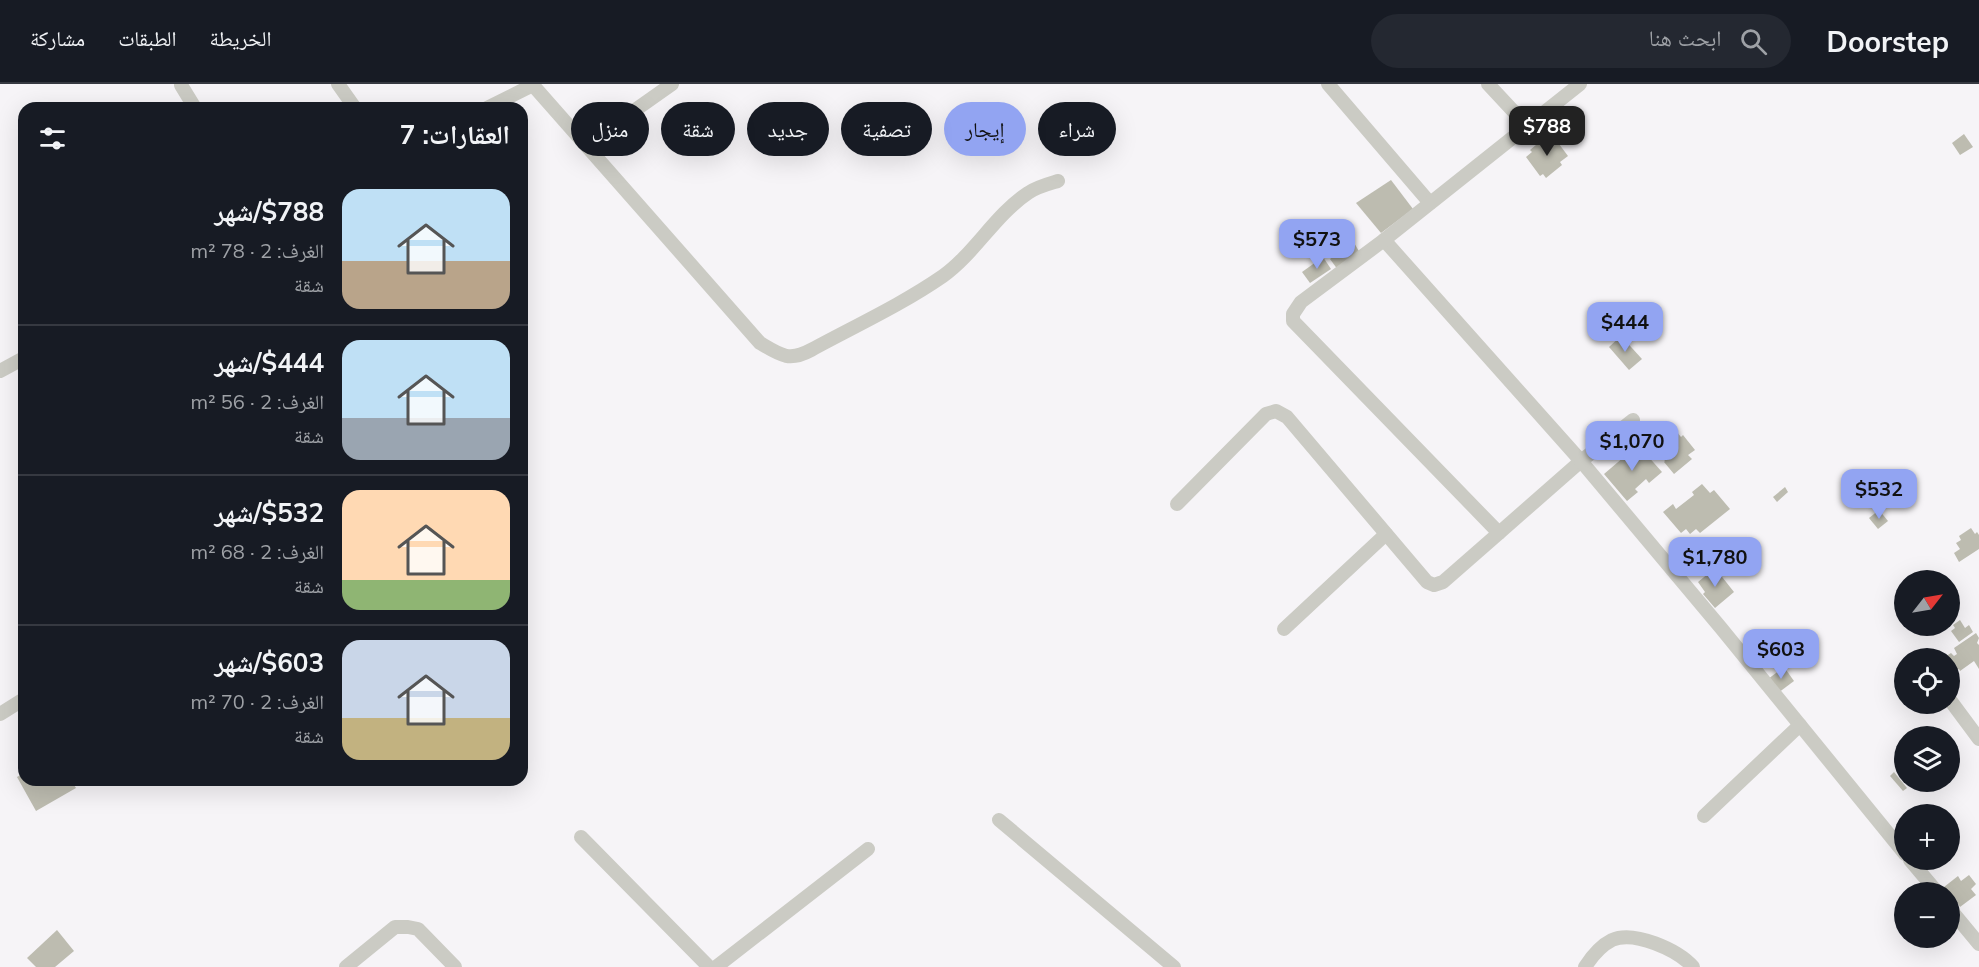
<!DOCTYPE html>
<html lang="ar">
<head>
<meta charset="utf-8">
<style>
  body { margin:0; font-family:Mulish,"Noto Naskh Arabic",sans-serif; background:#242831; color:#f1f3f6; direction:rtl; height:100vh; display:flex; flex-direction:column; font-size:22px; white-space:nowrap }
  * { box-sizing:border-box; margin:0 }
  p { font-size:20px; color:#9ea1a6 }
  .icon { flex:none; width:33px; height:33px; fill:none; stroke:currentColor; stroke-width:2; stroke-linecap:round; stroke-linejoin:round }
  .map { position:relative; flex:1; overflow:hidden; direction:ltr }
  .drawer { position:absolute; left:18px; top:18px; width:510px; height:684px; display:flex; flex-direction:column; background:#171b24; border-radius:18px; box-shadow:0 6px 24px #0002; direction:rtl }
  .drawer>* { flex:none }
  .hud { position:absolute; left:546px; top:18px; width:570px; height:54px; direction:rtl; display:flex; gap:12px }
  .needle { width:39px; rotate:59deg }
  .tools { position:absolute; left:1894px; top:486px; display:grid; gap:12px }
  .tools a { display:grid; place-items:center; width:66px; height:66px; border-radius:50%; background:#171b24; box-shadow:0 6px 24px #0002; font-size:30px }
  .price { position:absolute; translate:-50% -51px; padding:0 14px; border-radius:12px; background:#92a4f2; color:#111; font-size:20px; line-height:39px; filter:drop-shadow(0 2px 3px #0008) }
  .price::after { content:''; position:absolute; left:50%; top:36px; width:18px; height:14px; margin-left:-9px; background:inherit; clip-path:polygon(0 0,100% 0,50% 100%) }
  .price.selected { background:#222; color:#fff }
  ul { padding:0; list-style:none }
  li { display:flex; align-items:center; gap:18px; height:150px; padding:0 18px }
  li+li { border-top:2px solid #363941 }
  li span { display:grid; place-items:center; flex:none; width:168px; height:120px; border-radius:18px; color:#555 }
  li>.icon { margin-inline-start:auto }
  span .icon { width:72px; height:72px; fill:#fffc; stroke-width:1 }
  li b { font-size:26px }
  h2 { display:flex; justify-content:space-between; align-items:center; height:72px; padding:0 18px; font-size:26px }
  .chip { padding:0 21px; border-radius:27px; background:#171b24; box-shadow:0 6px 24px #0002; font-size:21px; line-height:54px }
  .chip.selected { background:#92a4f2; color:#111 }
  header { display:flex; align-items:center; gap:36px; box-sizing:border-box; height:84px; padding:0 30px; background:#171b24; border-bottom:2px solid #363941 }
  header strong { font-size:28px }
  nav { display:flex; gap:33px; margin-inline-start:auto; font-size:21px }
  .search { width:420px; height:54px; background:#242831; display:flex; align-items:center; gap:15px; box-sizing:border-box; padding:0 21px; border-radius:33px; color:#9ea1a6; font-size:22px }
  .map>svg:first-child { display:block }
</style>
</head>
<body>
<header>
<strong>Doorstep</strong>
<div class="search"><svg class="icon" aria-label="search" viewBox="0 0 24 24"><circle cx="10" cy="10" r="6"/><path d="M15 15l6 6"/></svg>ابحث هنا</div>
<nav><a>الخريطة</a><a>الطبقات</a><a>مشاركة</a></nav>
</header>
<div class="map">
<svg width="1979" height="883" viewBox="0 0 1979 883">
  <rect width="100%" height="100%" fill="#f6f4f7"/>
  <g fill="#bdbcb0">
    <polygon points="1964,50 1973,63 1960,71 1952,59"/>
    <polygon points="1553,52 1568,72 1560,78 1562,81 1546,94 1543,90 1540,92 1526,73 1532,68 1530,66 1543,55 1545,58"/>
    <polygon points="1391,96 1413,125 1381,149 1356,119"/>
    <polygon points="1353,157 1360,169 1338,186 1330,175"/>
    <polygon points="1323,173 1331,185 1310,199 1302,188"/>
    <polygon points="1621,252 1642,275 1629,286 1609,263"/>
    <polygon points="1672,342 1681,353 1683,351 1695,366 1688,371 1692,375 1674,390 1664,378 1665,377 1659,369 1661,367 1658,364 1656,366 1649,358"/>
    <polygon points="1638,361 1662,388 1649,399 1646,395 1635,405 1638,408 1627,417 1604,390"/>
    <polygon points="1702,400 1710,409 1714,406 1730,425 1700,449 1696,445 1690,450 1686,445 1681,449 1663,428 1673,420 1676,425 1694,411 1692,408"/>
    <polygon points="1785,403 1788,408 1777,418 1773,413"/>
    <polygon points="1879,426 1888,437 1878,445 1869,434"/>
    <polygon points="1971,444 1975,450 1977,448 1979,451 1979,465 1959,478 1954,469 1960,465 1956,459 1961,456 1959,452"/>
    <polygon points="1715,484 1734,508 1715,524 1703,510 1705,508 1698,498"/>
    <polygon points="1960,536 1965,544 1969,541 1973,548 1959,558 1951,547 1955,544 1953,541"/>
    <polygon points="1976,549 1979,554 1977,559 1979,561 1979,585 1974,577 1960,587 1959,585 1950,591 1950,574 1943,574 1951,569 1954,572 1957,570 1954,564"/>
    <polygon points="1771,560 1782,576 1773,583 1762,567"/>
    <polygon points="1784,583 1794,597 1778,609 1768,595"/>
    <polygon points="1894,688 1907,704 1903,707 1890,692"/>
    <polygon points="24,689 24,696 71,696 76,704 36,727 17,693"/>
    <polygon points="1969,791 1976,800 1971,805 1976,811 1960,823 1950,808 1944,803 1958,792 1961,797"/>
    <polygon points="57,846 74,867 55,883 36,883 27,874"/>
  </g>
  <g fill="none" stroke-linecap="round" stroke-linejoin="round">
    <g stroke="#cbcbc4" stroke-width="14">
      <polyline points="338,0 355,24"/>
      <path d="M532,0L760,259C780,271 789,278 811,266C855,242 901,221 943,192C975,169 995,131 1028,109C1036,103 1048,100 1058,97"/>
      <polyline points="1328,0 1430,119"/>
      <polyline points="1488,0 1528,43"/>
      <polyline points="181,1 195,24"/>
      <polyline points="487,24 533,1"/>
      <polyline points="587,60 672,0"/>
      <polyline points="1384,156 1581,377 1499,449"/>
      <polyline points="0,287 24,274"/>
      <polyline points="1633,336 1581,377 1721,544 1905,770"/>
      <polyline points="1177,420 1266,330 1276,327 1287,333 1427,498 1434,501 1443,498 1499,449 1293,237 1293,230 1301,218 1384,156 1580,0"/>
      <polyline points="1284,545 1386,450"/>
      <polyline points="1950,616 1979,655"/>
      <polyline points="0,630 24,615"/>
      <polyline points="1704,732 1800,641"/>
      <polyline points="999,736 1174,883"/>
      <polyline points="581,753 709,883"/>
      <polyline points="1910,776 1937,808"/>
      <polyline points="1950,825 1979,860"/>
      <polyline points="346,883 395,843 408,843 418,845 455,883"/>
      <polyline points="716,883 868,765"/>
      <path d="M1585,883C1592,872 1600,862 1612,856C1634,846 1678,866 1693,883"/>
    </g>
  </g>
</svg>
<div class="tools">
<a><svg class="needle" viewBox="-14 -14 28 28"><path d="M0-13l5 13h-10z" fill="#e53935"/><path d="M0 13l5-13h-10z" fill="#9ea1a6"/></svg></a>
<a><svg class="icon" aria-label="locate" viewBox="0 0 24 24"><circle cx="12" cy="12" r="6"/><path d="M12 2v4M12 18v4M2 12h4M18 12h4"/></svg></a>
<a><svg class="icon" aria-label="layers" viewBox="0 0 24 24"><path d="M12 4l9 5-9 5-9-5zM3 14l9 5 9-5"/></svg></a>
<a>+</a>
<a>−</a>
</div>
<b class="price selected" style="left:1547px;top:73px">$788</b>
<b class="price" style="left:1317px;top:186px">$573</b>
<b class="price" style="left:1625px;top:269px">$444</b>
<b class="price" style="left:1632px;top:388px">$1,070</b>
<b class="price" style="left:1879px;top:436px">$532</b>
<b class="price" style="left:1715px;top:504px">$1,780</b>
<b class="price" style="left:1781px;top:596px">$603</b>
<div class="hud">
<a class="chip">شراء</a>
<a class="chip selected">إيجار</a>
<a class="chip">تصفية</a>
<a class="chip">جديد</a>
<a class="chip">شقة</a>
<a class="chip">منزل</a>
</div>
<section class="drawer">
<h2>العقارات: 7<svg class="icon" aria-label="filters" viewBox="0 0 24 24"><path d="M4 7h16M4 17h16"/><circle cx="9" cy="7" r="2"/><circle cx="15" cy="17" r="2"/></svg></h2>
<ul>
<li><span style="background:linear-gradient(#bfe0f5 60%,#b9a48a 0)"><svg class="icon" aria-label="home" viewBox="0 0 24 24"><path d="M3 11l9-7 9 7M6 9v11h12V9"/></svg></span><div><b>$788/شهر</b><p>الغرف: 2 · 78 m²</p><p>شقة</p></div></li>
<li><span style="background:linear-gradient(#bfe0f5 65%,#9aa5b1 0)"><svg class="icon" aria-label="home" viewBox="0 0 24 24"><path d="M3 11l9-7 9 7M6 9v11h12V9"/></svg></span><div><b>$444/شهر</b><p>الغرف: 2 · 56 m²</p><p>شقة</p></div></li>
<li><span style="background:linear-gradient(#ffd9b3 75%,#8fb573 0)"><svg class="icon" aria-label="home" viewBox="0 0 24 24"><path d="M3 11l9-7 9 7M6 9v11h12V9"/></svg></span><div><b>$532/شهر</b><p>الغرف: 2 · 68 m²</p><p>شقة</p></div></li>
<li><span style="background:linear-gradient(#c9d6e8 65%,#c2b280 0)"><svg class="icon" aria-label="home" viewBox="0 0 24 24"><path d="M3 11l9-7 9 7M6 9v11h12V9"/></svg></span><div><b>$603/شهر</b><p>الغرف: 2 · 70 m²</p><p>شقة</p></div></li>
</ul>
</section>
</div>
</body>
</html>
